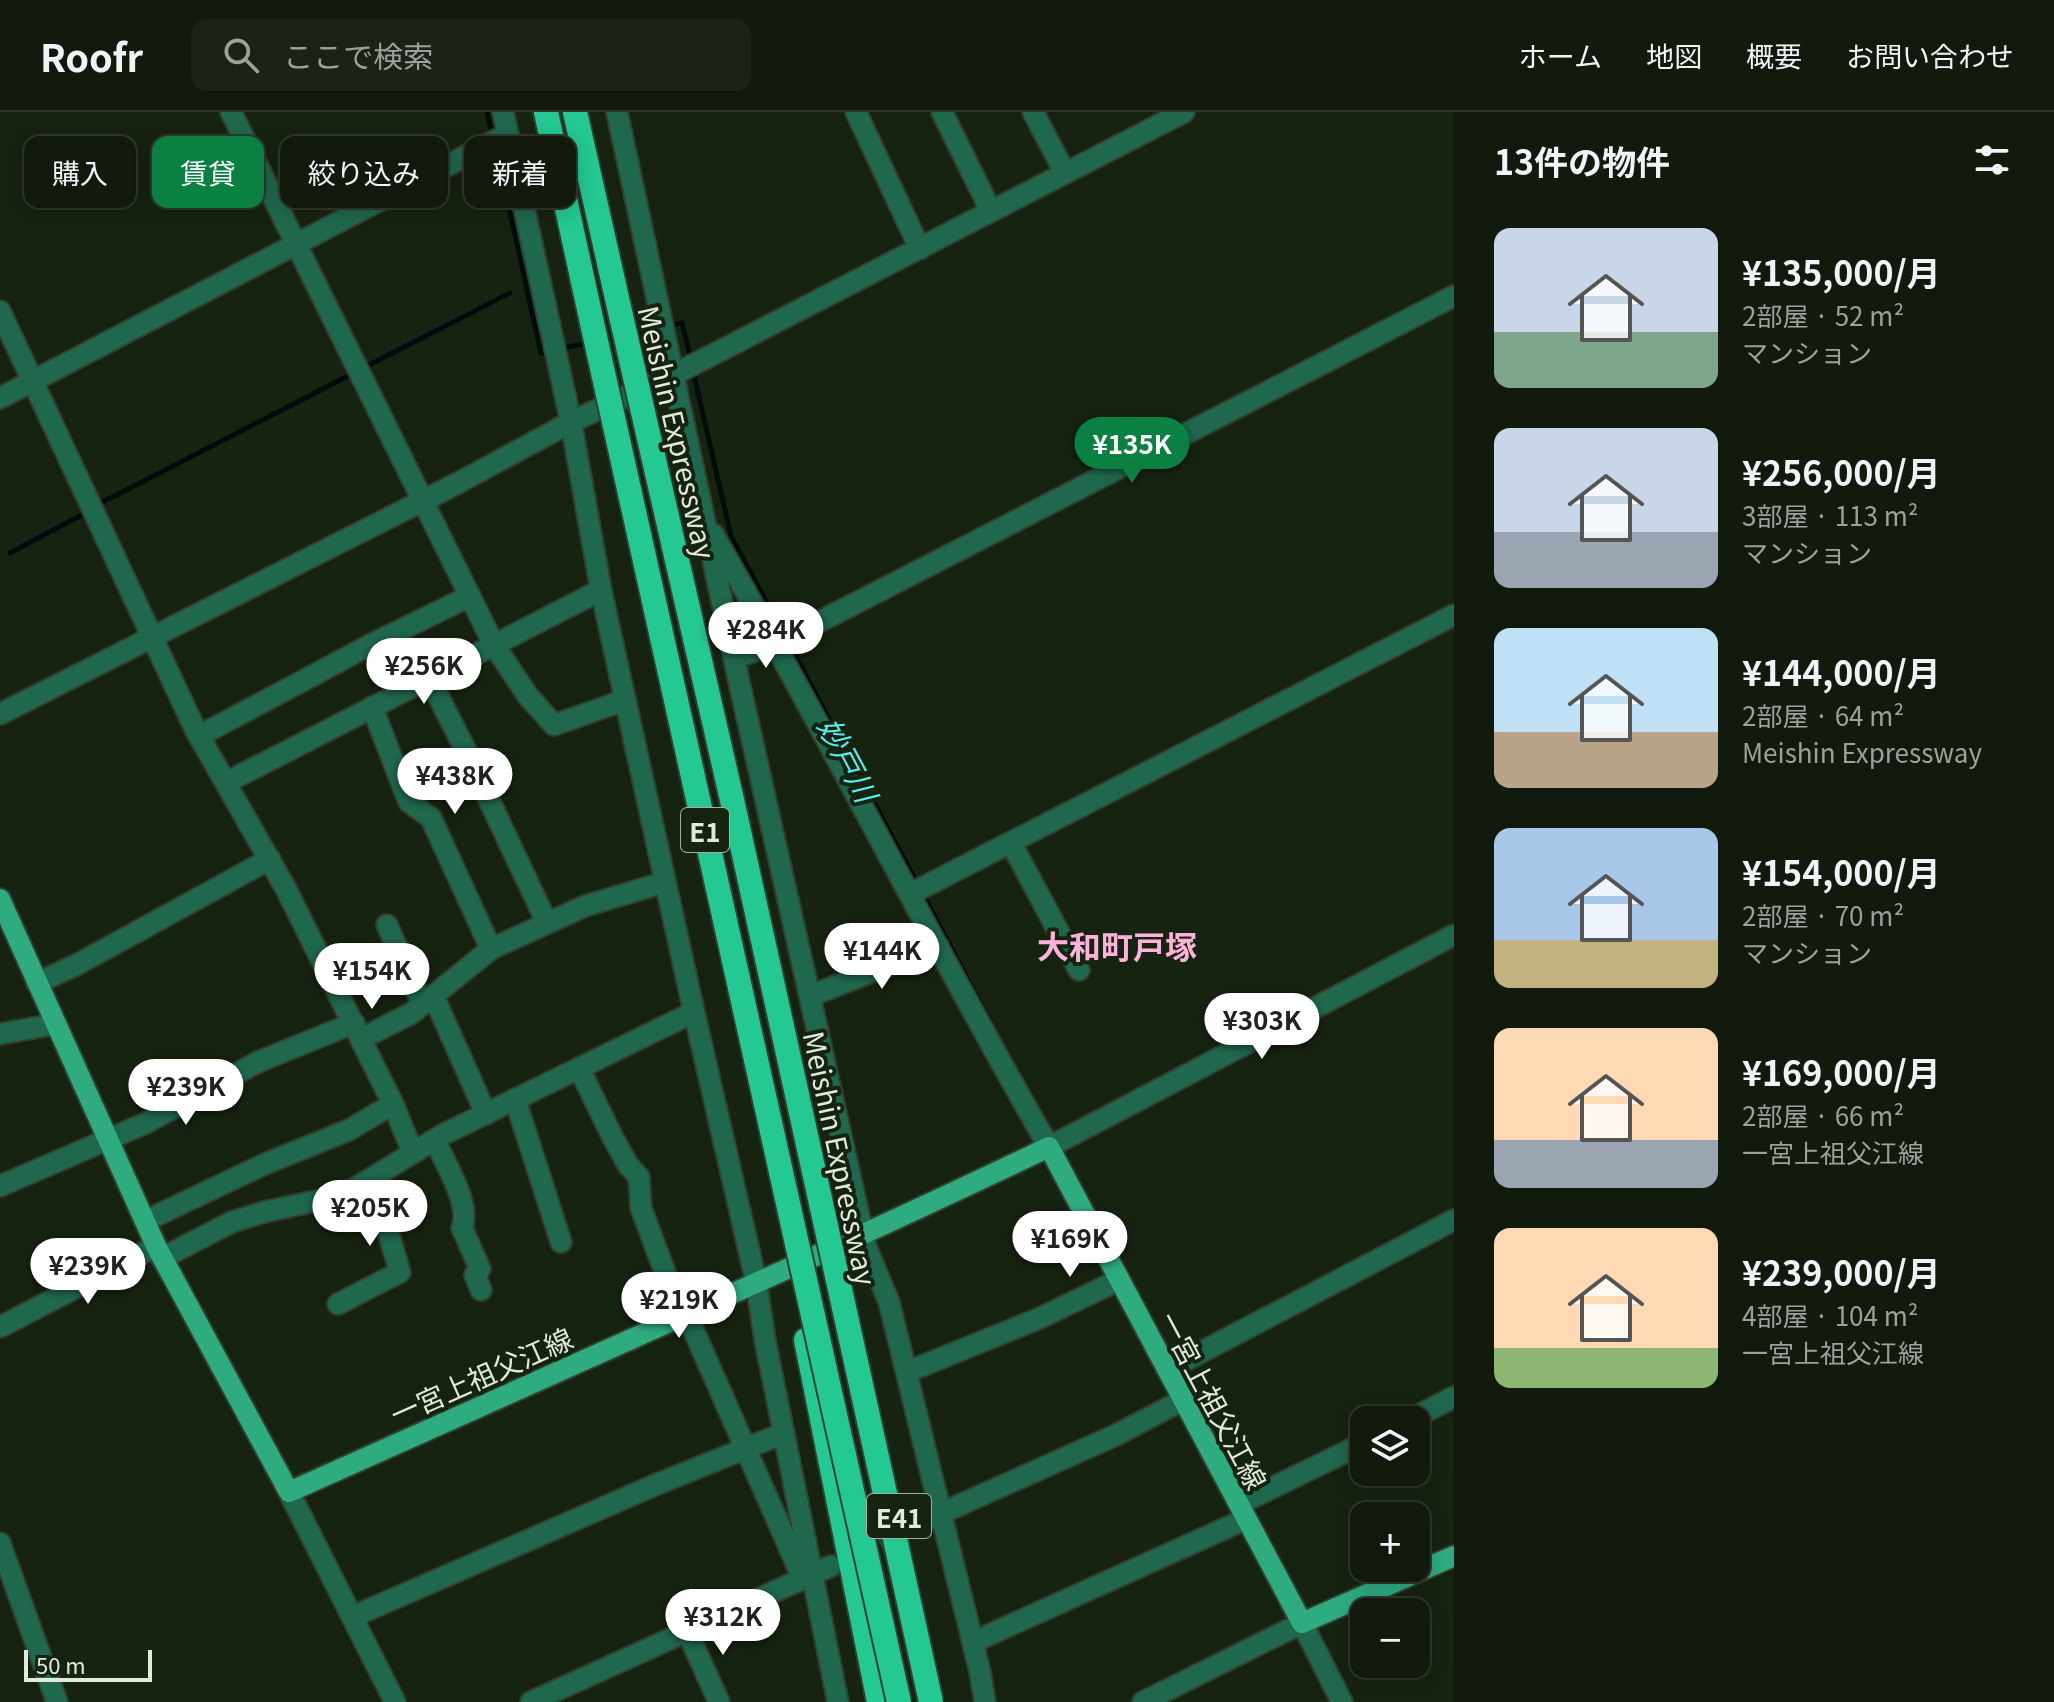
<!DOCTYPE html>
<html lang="ja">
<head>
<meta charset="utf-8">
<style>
  body { margin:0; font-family:Georgia,"Noto Sans JP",serif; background:#1a2316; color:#f1f3f6; height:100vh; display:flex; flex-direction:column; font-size:30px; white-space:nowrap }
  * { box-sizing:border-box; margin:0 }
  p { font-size:26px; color:#9ca19d }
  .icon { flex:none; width:44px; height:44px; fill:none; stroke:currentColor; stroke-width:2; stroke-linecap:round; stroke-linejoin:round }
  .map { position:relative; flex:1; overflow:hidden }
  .details { display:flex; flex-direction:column; background:#111a0d; width:600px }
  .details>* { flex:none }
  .guide { position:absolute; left:24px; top:24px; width:760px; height:72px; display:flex; gap:16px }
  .tools { position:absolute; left:1350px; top:1294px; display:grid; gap:16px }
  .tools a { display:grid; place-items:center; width:80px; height:80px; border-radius:16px; background:#111a0d; box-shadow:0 4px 20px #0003,0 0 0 2px #30382e; font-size:40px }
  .scale { position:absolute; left:24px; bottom:20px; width:128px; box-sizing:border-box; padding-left:8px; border:4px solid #e2eade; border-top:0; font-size:22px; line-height:28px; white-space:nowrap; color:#e2eade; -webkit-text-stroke:6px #172311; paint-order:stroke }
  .price { position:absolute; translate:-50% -68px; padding:0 18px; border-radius:28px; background:#fff; color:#222; font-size:26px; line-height:52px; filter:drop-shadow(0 2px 4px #0008) }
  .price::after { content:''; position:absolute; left:50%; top:48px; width:24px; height:18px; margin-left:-12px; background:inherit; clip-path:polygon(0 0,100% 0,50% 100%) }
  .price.selected { background:#0b8043; color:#fff }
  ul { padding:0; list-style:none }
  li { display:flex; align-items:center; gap:24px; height:200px; padding:0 40px }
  li span { display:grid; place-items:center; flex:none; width:224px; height:160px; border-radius:16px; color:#555 }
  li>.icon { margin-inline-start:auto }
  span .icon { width:96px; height:96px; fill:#fffc; stroke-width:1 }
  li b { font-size:34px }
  h2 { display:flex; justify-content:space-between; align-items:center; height:96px; padding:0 40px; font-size:34px }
  .tag { padding:0 28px; border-radius:16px; background:#111a0d; box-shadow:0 4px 20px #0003,0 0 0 2px #30382e; font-size:28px; line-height:72px }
  .tag.selected { background:#0b8043; color:#fff }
  header { display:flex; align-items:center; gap:48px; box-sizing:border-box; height:112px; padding:0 40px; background:#111a0d; border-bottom:2px solid #30382e }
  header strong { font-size:38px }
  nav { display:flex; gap:44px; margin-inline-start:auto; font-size:28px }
  .search { width:560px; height:72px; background:#1a2316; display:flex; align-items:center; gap:20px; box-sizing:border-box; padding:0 28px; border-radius:16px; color:#9ca19d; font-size:30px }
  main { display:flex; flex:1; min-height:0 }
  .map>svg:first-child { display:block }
</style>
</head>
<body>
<header>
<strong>Roofr</strong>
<div class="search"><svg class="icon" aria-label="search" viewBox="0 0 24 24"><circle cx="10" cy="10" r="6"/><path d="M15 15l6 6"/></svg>ここで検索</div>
<nav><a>ホーム</a><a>地図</a><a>概要</a><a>お問い合わせ</a></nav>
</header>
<main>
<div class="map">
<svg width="1454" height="1590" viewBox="0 0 1454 1590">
  <rect width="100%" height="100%" fill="#172311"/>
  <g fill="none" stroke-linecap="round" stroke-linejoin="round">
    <g stroke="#000c0c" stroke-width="5">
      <polyline points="487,0 492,22"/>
      <polyline points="496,36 541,241 549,240"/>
      <polyline points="668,214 682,211 689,239"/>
      <polyline points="633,221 659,216"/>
      <polyline points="559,237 588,231"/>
      <polyline points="367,254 510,181"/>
      <polyline points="693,259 731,424 784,523"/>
      <polyline points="99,392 354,261"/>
      <polyline points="10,441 87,400"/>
      <polyline points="789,532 918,773"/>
      <polyline points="923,782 989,908"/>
    </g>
    <polyline stroke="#354130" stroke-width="20" stroke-dasharray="20 10" stroke-linecap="butt" points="852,1443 926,1408"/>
    <defs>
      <g id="minor">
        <polyline points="231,0 494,533 528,584 554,613 625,588"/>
        <polyline points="503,0 571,310 601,478 694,900 756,1169 765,1228 838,1590"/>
        <polyline points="617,0 740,574 866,1135 889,1190 980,1560 985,1590"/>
        <polyline points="856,0 920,137"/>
        <polyline points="942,0 991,99"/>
        <polyline points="1033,0 1065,61"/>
        <polyline points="0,199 195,617 286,777 393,992 413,1041"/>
        <polyline points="0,286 508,22"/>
        <path d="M713,422C829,624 932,833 1049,1035L1454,823"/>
        <polyline points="734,546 776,532 1454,184"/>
        <polyline points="429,566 465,637 547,811"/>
        <polyline points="372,595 409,690 431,706 491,837"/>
        <polyline points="0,602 458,371 571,310 675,262 1184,0"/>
        <polyline points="199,624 370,533 470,484"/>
        <polyline points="227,670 601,478"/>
        <polyline points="1011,731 1079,858"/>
        <polyline points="910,782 1454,503"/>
        <polyline points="387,813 422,892"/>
        <polyline points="37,871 78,852 270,747"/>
        <polyline points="433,883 486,1002"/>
        <polyline points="810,884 938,834"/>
        <polyline points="0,922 56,912"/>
        <polyline points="361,927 412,901 491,837 585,794 665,770"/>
        <polyline points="579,956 613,1026 628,1053 639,1065 641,1096 681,1203"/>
        <polyline points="515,987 561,1130"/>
        <path d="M435,1028C445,1052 471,1091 462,1116L480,1157L475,1163L481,1178"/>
        <polyline points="0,1074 146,1011 258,950 354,911"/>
        <polyline points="145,1109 267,1051 349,1018 393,992"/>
        <polyline points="162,1146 232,1110 264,1100 325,1087 354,1077 442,1023 694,900"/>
        <polyline points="338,1192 400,1160 389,1123 367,1069"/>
        <polyline points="686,1201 803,1467"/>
        <polyline points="0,1215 156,1134"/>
        <polyline points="1167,1258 1454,1108"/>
        <polyline points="907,1260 1040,1206 1119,1168"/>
        <polyline points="1409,1308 1454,1285"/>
        <polyline points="289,1380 395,1590"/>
        <polyline points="1239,1392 1364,1331"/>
        <polyline points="926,1408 1116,1323 1183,1288"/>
        <polyline points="0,1431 57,1590"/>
        <polyline points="352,1505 655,1373 784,1321"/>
        <polyline points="687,1519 719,1590"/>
        <polyline points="973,1530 1246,1407"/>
        <polyline points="531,1590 831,1454"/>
        <polyline points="1143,1590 1302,1511 1342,1590"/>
      </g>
      <path id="major" d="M0,787L156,1134L289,1380C543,1266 798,1155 1049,1035L1302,1511L1454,1444"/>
      <g id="highway">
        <polyline points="546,0 592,211"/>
        <polyline points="575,0 621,204"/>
        <polyline points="806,1228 879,1590"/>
      </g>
    </defs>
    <use href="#minor" stroke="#333f2e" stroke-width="24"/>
    <use href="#major" stroke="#333f2e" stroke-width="24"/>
    <use href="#highway" stroke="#333f2e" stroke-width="28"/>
    <use href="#minor" stroke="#1f684d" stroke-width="20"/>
    <use href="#major" stroke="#2eac80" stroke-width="20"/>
    <use href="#highway" stroke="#23c893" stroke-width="24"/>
    <defs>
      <g id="highway-bridge">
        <polyline points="621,204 732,688 931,1590"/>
        <polyline points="592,211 899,1590"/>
      </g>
    </defs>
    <use href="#highway-bridge" stroke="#333f2e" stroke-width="28" stroke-linecap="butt"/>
    <use href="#highway-bridge" stroke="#23c893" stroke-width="24"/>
  </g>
  <g text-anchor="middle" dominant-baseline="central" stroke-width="8" stroke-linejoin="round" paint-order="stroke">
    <g fill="#172311" stroke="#a5aea0" stroke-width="2">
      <rect x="681" y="696" width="48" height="44" rx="6"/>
      <rect x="867" y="1382" width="64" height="44" rx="6"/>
    </g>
    <g font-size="26" font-weight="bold" fill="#e2eade">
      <text x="705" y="718">E1</text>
      <text x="899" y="1404">E41</text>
    </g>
    <g font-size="28" fill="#e2eade" stroke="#172311">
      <text transform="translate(678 320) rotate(77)">Meishin Expressway</text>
      <text transform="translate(841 1046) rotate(78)">Meishin Expressway</text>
      <text transform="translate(481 1263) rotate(-24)">一宮上祖父江線</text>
      <text transform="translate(1214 1288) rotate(62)">一宮上祖父江線</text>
    </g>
    <g font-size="30" font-style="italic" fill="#58eeed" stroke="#172311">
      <text transform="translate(849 647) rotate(62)">妙戸川</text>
    </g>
    <g font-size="32" font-weight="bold" fill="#fcb2da" stroke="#172311">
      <text x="1117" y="833">大和町戸塚</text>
    </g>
  </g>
</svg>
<div class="tools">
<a><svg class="icon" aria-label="layers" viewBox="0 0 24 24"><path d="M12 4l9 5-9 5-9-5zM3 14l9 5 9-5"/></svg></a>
<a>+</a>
<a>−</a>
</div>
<div class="scale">50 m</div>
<b class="price selected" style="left:1132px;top:373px">¥135K</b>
<b class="price" style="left:766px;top:558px">¥284K</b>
<b class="price" style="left:424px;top:594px">¥256K</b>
<b class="price" style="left:455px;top:704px">¥438K</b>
<b class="price" style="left:882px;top:879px">¥144K</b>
<b class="price" style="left:372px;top:899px">¥154K</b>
<b class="price" style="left:1262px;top:949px">¥303K</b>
<b class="price" style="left:186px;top:1015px">¥239K</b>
<b class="price" style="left:370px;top:1136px">¥205K</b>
<b class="price" style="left:1070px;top:1167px">¥169K</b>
<b class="price" style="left:88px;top:1194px">¥239K</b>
<b class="price" style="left:679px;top:1228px">¥219K</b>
<b class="price" style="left:723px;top:1545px">¥312K</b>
<div class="guide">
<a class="tag">購入</a>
<a class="tag selected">賃貸</a>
<a class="tag">絞り込み</a>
<a class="tag">新着</a>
</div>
</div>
<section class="details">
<h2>13件の物件<svg class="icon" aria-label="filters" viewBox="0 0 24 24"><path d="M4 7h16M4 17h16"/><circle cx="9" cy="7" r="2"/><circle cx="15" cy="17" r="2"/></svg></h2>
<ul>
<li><span style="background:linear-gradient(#c9d6e8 65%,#7fa58c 0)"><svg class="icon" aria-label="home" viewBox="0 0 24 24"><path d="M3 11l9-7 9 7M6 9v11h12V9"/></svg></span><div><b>¥135,000/月</b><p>2部屋 · 52 m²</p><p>マンション</p></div></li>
<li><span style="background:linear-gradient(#c9d6e8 65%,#9aa5b1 0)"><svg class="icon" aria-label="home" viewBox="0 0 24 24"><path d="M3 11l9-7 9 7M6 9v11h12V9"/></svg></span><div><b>¥256,000/月</b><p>3部屋 · 113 m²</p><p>マンション</p></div></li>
<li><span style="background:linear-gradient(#bfe0f5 65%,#b9a48a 0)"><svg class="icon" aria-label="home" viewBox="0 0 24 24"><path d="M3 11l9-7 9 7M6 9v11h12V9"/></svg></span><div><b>¥144,000/月</b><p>2部屋 · 64 m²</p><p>Meishin Expressway</p></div></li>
<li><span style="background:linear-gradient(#a9c7e8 70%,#c2b280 0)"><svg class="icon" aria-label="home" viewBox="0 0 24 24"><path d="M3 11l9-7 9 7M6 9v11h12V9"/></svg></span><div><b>¥154,000/月</b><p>2部屋 · 70 m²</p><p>マンション</p></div></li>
<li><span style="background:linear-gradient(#ffd9b3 70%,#9aa5b1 0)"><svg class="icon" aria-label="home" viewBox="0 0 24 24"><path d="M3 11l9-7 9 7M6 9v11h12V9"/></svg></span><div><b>¥169,000/月</b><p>2部屋 · 66 m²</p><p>一宮上祖父江線</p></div></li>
<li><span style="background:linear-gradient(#ffd9b3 75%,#8fb573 0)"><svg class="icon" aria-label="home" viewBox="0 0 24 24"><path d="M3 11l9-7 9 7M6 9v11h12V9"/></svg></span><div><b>¥239,000/月</b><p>4部屋 · 104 m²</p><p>一宮上祖父江線</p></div></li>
</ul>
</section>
</main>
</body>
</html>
